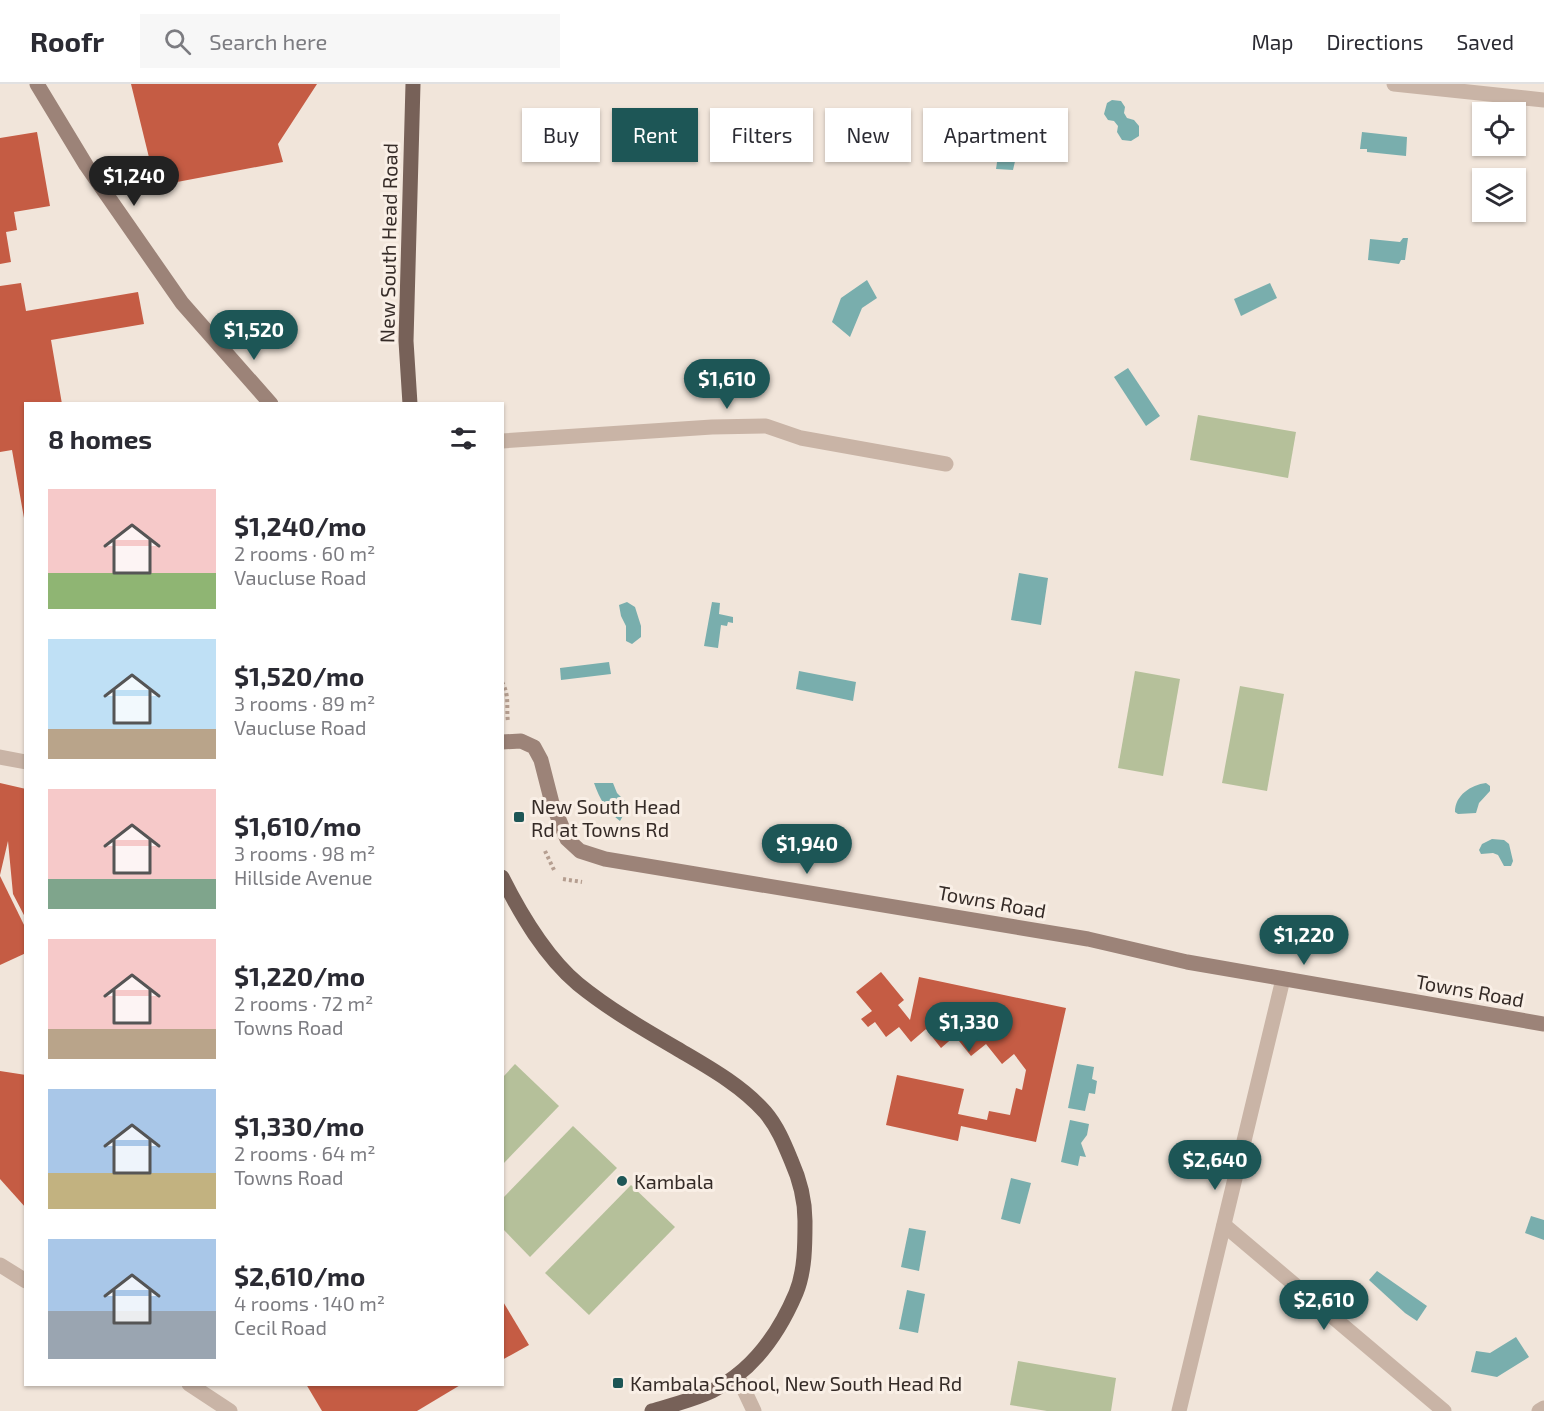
<!DOCTYPE html>
<html lang="en">
<head>
<meta charset="utf-8">
<style>
  body { margin:0; font-family:"Exo 2",sans-serif; background:#f7f7f7; color:#2b2b33; height:100vh; display:flex; flex-direction:column; font-size:22px; white-space:nowrap }
  * { box-sizing:border-box; margin:0 }
  p { font-size:20px; color:#7c7c81 }
  .icon { flex:none; width:33px; height:33px; fill:none; stroke:currentColor; stroke-width:2; stroke-linecap:round; stroke-linejoin:round }
  .map { position:relative; flex:1; overflow:hidden }
  .drawer { position:absolute; left:24px; top:318px; width:480px; height:984px; display:flex; flex-direction:column; background:#fff; border-radius:0px; box-shadow:0 2px 4px #0004 }
  .drawer>* { flex:none }
  .hud { position:absolute; left:522px; top:24px; width:570px; height:54px; display:flex; gap:12px }
  .controls { position:absolute; left:1472px; top:18px; display:grid; gap:12px }
  .controls a { display:grid; place-items:center; width:54px; height:54px; border-radius:0px; background:#fff; box-shadow:0 2px 4px #0004; font-size:30px }
  .price { position:absolute; translate:-50% -51px; padding:0 14px; border-radius:21px; background:#1d5656; color:#fff; font-size:20px; line-height:39px; filter:drop-shadow(0 2px 3px #0008) }
  .price::after { content:''; position:absolute; left:50%; top:36px; width:18px; height:14px; margin-left:-9px; background:inherit; clip-path:polygon(0 0,100% 0,50% 100%) }
  .price.on { background:#222; color:#fff }
  ul { padding:0; list-style:none }
  li { display:flex; align-items:center; gap:18px; height:150px; padding:0 24px }
  li span { display:grid; place-items:center; flex:none; width:168px; height:120px; border-radius:0px; color:#555 }
  li>.icon { margin-inline-start:auto }
  span .icon { width:72px; height:72px; fill:#fffc; stroke-width:1 }
  li b { font-size:26px }
  h2 { display:flex; justify-content:space-between; align-items:center; height:72px; padding:0 24px; font-size:26px }
  .tag { padding:0 21px; border-radius:0px; background:#fff; box-shadow:0 2px 4px #0004; font-size:21px; line-height:54px }
  .tag.on { background:#1d5656; color:#fff }
  header { display:flex; align-items:center; gap:36px; box-sizing:border-box; height:84px; padding:0 30px; background:#fff; border-bottom:2px solid #e1e1e2 }
  header strong { font-size:28px }
  nav { display:flex; gap:33px; margin-inline-start:auto; font-size:21px }
  .search { width:420px; height:54px; background:#f7f7f7; display:flex; align-items:center; gap:15px; box-sizing:border-box; padding:0 21px; border-radius:0px; color:#7c7c81; font-size:22px }
  .map>svg:first-child { display:block }
</style>
</head>
<body>
<header>
<strong>Roofr</strong>
<div class="search"><svg class="icon" aria-label="search" viewBox="0 0 24 24"><circle cx="10" cy="10" r="6"/><path d="M15 15l6 6"/></svg>Search here</div>
<nav><a>Map</a><a>Directions</a><a>Saved</a></nav>
</header>
<div class="map">
<svg width="1544" height="1327" viewBox="0 0 1544 1327">
  <rect width="100%" height="100%" fill="#f1e5da"/>
  <g fill="#b5c09a">
    <polygon points="1198,331 1296,348 1288,394 1190,376"/>
    <polygon points="1135,587 1180,595 1163,692 1118,684"/>
    <polygon points="1240,602 1284,610 1267,707 1222,699"/>
    <polygon points="515,980 559,1022 503,1080 503,993"/>
    <polygon points="573,1042 617,1084 530,1173 503,1145 503,1114"/>
    <polygon points="631,1101 675,1143 589,1231 545,1189"/>
    <polygon points="1018,1277 1116,1294 1111,1327 1047,1327 1010,1321"/>
  </g>
  <g fill="#79aead">
    <polygon points="1112,16 1121,17 1125,23 1124,29 1127,34 1134,36 1139,42 1139,52 1131,57 1122,56 1117,48 1118,42 1114,37 1108,36 1104,30 1107,19"/>
    <polygon points="998,44 1022,47 1013,86 996,85 1001,52"/>
    <polygon points="1362,48 1407,53 1406,72 1367,68 1367,65 1360,65"/>
    <polygon points="1403,154 1408,154 1405,176 1401,176 1399,180 1368,176 1370,155 1400,158"/>
    <polygon points="867,196 877,214 862,224 850,253 832,238 841,214"/>
    <polygon points="1270,199 1277,214 1241,232 1234,215"/>
    <polygon points="1128,284 1160,332 1146,342 1114,293"/>
    <polygon points="1019,489 1048,494 1041,541 1011,536"/>
    <polygon points="627,518 635,523 641,542 641,553 632,560 626,557 626,542 621,532 619,521"/>
    <polygon points="712,518 720,519 719,530 733,533 733,539 728,538 727,542 721,541 718,564 704,562"/>
    <polygon points="609,578 611,590 561,596 560,584"/>
    <polygon points="799,587 856,598 853,617 796,605"/>
    <path d="M594,699H613L617,709L629,721L620,737C606,726 600,716 594,699Z"/>
    <path d="M1486,699L1490,702V707L1479,719L1476,729L1458,730L1455,728C1455,711 1471,701 1486,699Z"/>
    <polygon points="1492,755 1504,756 1509,760 1513,777 1511,782 1504,782 1498,771 1493,769 1481,770 1479,766 1482,760"/>
    <polygon points="1077,980 1094,983 1092,995 1097,997 1095,1010 1089,1009 1085,1027 1068,1024"/>
    <polygon points="1070,1036 1089,1040 1087,1051 1081,1059 1086,1073 1080,1072 1078,1082 1061,1078"/>
    <polygon points="1011,1094 1031,1099 1020,1140 1001,1135"/>
    <polygon points="1531,1132 1544,1136 1544,1156 1525,1149"/>
    <polygon points="909,1144 926,1147 919,1187 901,1183"/>
    <polygon points="1377,1187 1427,1222 1417,1237 1405,1229 1369,1196"/>
    <polygon points="907,1206 925,1210 918,1249 899,1245"/>
    <polygon points="1516,1253 1529,1273 1497,1293 1471,1288 1476,1267 1490,1269"/>
  </g>
  <g fill="#c55c44">
    <polygon points="131,0 317,0 278,60 283,78 156,102"/>
    <polygon points="37,48 50,122 14,128 17,146 6,148 11,178 0,180 0,54"/>
    <polygon points="21,199 26,227 138,208 144,240 51,256 62,320 26,320 24,434 12,366 0,368 0,202"/>
    <polygon points="0,699 26,705 26,835 13,810 8,757 0,791"/>
    <polygon points="0,792 26,845 26,869 0,881"/>
    <polygon points="881,888 904,916 898,921 910,936 919,893 1066,924 1036,1058 961,1042 958,1057 886,1041 897,991 964,1005 958,1030 987,1036 989,1027 1010,1031 1016,1004 1022,1006 1026,986 1014,970 1002,980 986,960 971,972 955,952 941,964 926,945 911,958 899,943 886,953 875,938 868,943 861,935 872,927 856,908"/>
    <polygon points="0,987 26,991 26,1124 0,1095"/>
    <polygon points="502,1216 529,1261 502,1276"/>
    <polygon points="306,1300 462,1300 417,1327 322,1327"/>
  </g>
  <g fill="none" stroke-linecap="round" stroke-linejoin="round">
    <g stroke="#b59e90" stroke-width="4" stroke-dasharray="3 3" stroke-linecap="butt">
      <path d="M502,598C510,612 506,623 508,638"/>
      <polyline points="545,767 554,786"/>
      <polyline points="563,795 582,798"/>
    </g>
    <g stroke="#c9b4a6" stroke-width="15">
      <polyline points="1394,0 1544,16"/>
      <polyline points="502,357 712,343 766,342 801,354 946,380"/>
      <polyline points="0,673 26,678"/>
      <polyline points="1224,1141 1444,1327"/>
      <polyline points="0,1181 26,1197"/>
      <polyline points="737,1291 754,1327"/>
      <polyline points="189,1300 230,1327"/>
      <polyline points="1179,1327 1283,895"/>
      <polyline points="1539,1327 1544,1324"/>
    </g>
    <g stroke="#9c8378" stroke-width="15">
      <polyline points="37,0 86,81 182,219 271,320"/>
      <polyline points="502,658 521,657 534,663 541,676 552,719 567,755 580,767 605,775 1088,855 1187,878 1544,940"/>
    </g>
    <g stroke="#776158" stroke-width="15">
      <polyline points="410,320 406,257 413,0"/>
      <path d="M502,793C521,831 545,872 578,900C610,926 645,946 681,967C710,984 742,1002 765,1028C777,1042 784,1059 791,1076C800,1096 805,1115 805,1137C805,1161 805,1187 796,1209C779,1249 753,1287 712,1307C693,1316 672,1321 652,1327"/>
    </g>
  </g>
  <g fill="#1d5656" stroke="#f9efe6" stroke-width="2">
    <rect x="513" y="727" width="12" height="12" rx="3"/>
    <circle cx="622" cy="1097" r="6"/>
    <rect x="612" y="1293" width="12" height="12" rx="3"/>
  </g>
  <g text-anchor="middle" dominant-baseline="central" stroke-width="6" stroke-linejoin="round" paint-order="stroke">
    <g font-size="20" fill="#352b27" stroke="#f9efe6">
      <text transform="translate(388 159) rotate(-89)">New South Head Road</text>
      <text transform="translate(992 817) rotate(10)">Towns Road</text>
      <text transform="translate(1470 906) rotate(10)">Towns Road</text>
    </g>
    <g font-size="20" fill="#352b27" stroke="#f9efe6" text-anchor="start">
      <text x="531" y="722">New South Head<tspan x="531" dy="23">Rd at Towns Rd</tspan></text>
      <text x="634" y="1097">Kambala</text>
      <text x="630" y="1299">Kambala School, New South Head Rd</text>
    </g>
  </g>
</svg>
<div class="controls">
<a><svg class="icon" aria-label="locate" viewBox="0 0 24 24"><circle cx="12" cy="12" r="6"/><path d="M12 2v4M12 18v4M2 12h4M18 12h4"/></svg></a>
<a><svg class="icon" aria-label="layers" viewBox="0 0 24 24"><path d="M12 4l9 5-9 5-9-5zM3 14l9 5 9-5"/></svg></a>
</div>
<b class="price on" style="left:134px;top:123px">$1,240</b>
<b class="price" style="left:254px;top:277px">$1,520</b>
<b class="price" style="left:727px;top:326px">$1,610</b>
<b class="price" style="left:807px;top:791px">$1,940</b>
<b class="price" style="left:1304px;top:882px">$1,220</b>
<b class="price" style="left:969px;top:969px">$1,330</b>
<b class="price" style="left:1215px;top:1107px">$2,640</b>
<b class="price" style="left:1324px;top:1247px">$2,610</b>
<div class="hud">
<a class="tag">Buy</a>
<a class="tag on">Rent</a>
<a class="tag">Filters</a>
<a class="tag">New</a>
<a class="tag">Apartment</a>
</div>
<section class="drawer">
<h2>8 homes<svg class="icon" aria-label="filters" viewBox="0 0 24 24"><path d="M4 7h16M4 17h16"/><circle cx="9" cy="7" r="2"/><circle cx="15" cy="17" r="2"/></svg></h2>
<ul>
<li><span style="background:linear-gradient(#f6c9c9 70%,#8fb573 0)"><svg class="icon" aria-label="home" viewBox="0 0 24 24"><path d="M3 11l9-7 9 7M6 9v11h12V9"/></svg></span><div><b>$1,240/mo</b><p>2 rooms · 60 m²</p><p>Vaucluse Road</p></div></li>
<li><span style="background:linear-gradient(#bfe0f5 75%,#b9a48a 0)"><svg class="icon" aria-label="home" viewBox="0 0 24 24"><path d="M3 11l9-7 9 7M6 9v11h12V9"/></svg></span><div><b>$1,520/mo</b><p>3 rooms · 89 m²</p><p>Vaucluse Road</p></div></li>
<li><span style="background:linear-gradient(#f6c9c9 75%,#7fa58c 0)"><svg class="icon" aria-label="home" viewBox="0 0 24 24"><path d="M3 11l9-7 9 7M6 9v11h12V9"/></svg></span><div><b>$1,610/mo</b><p>3 rooms · 98 m²</p><p>Hillside Avenue</p></div></li>
<li><span style="background:linear-gradient(#f6c9c9 75%,#b9a48a 0)"><svg class="icon" aria-label="home" viewBox="0 0 24 24"><path d="M3 11l9-7 9 7M6 9v11h12V9"/></svg></span><div><b>$1,220/mo</b><p>2 rooms · 72 m²</p><p>Towns Road</p></div></li>
<li><span style="background:linear-gradient(#a9c7e8 70%,#c2b280 0)"><svg class="icon" aria-label="home" viewBox="0 0 24 24"><path d="M3 11l9-7 9 7M6 9v11h12V9"/></svg></span><div><b>$1,330/mo</b><p>2 rooms · 64 m²</p><p>Towns Road</p></div></li>
<li><span style="background:linear-gradient(#a9c7e8 60%,#9aa5b1 0)"><svg class="icon" aria-label="home" viewBox="0 0 24 24"><path d="M3 11l9-7 9 7M6 9v11h12V9"/></svg></span><div><b>$2,610/mo</b><p>4 rooms · 140 m²</p><p>Cecil Road</p></div></li>
</ul>
</section>
</div>
</body>
</html>
